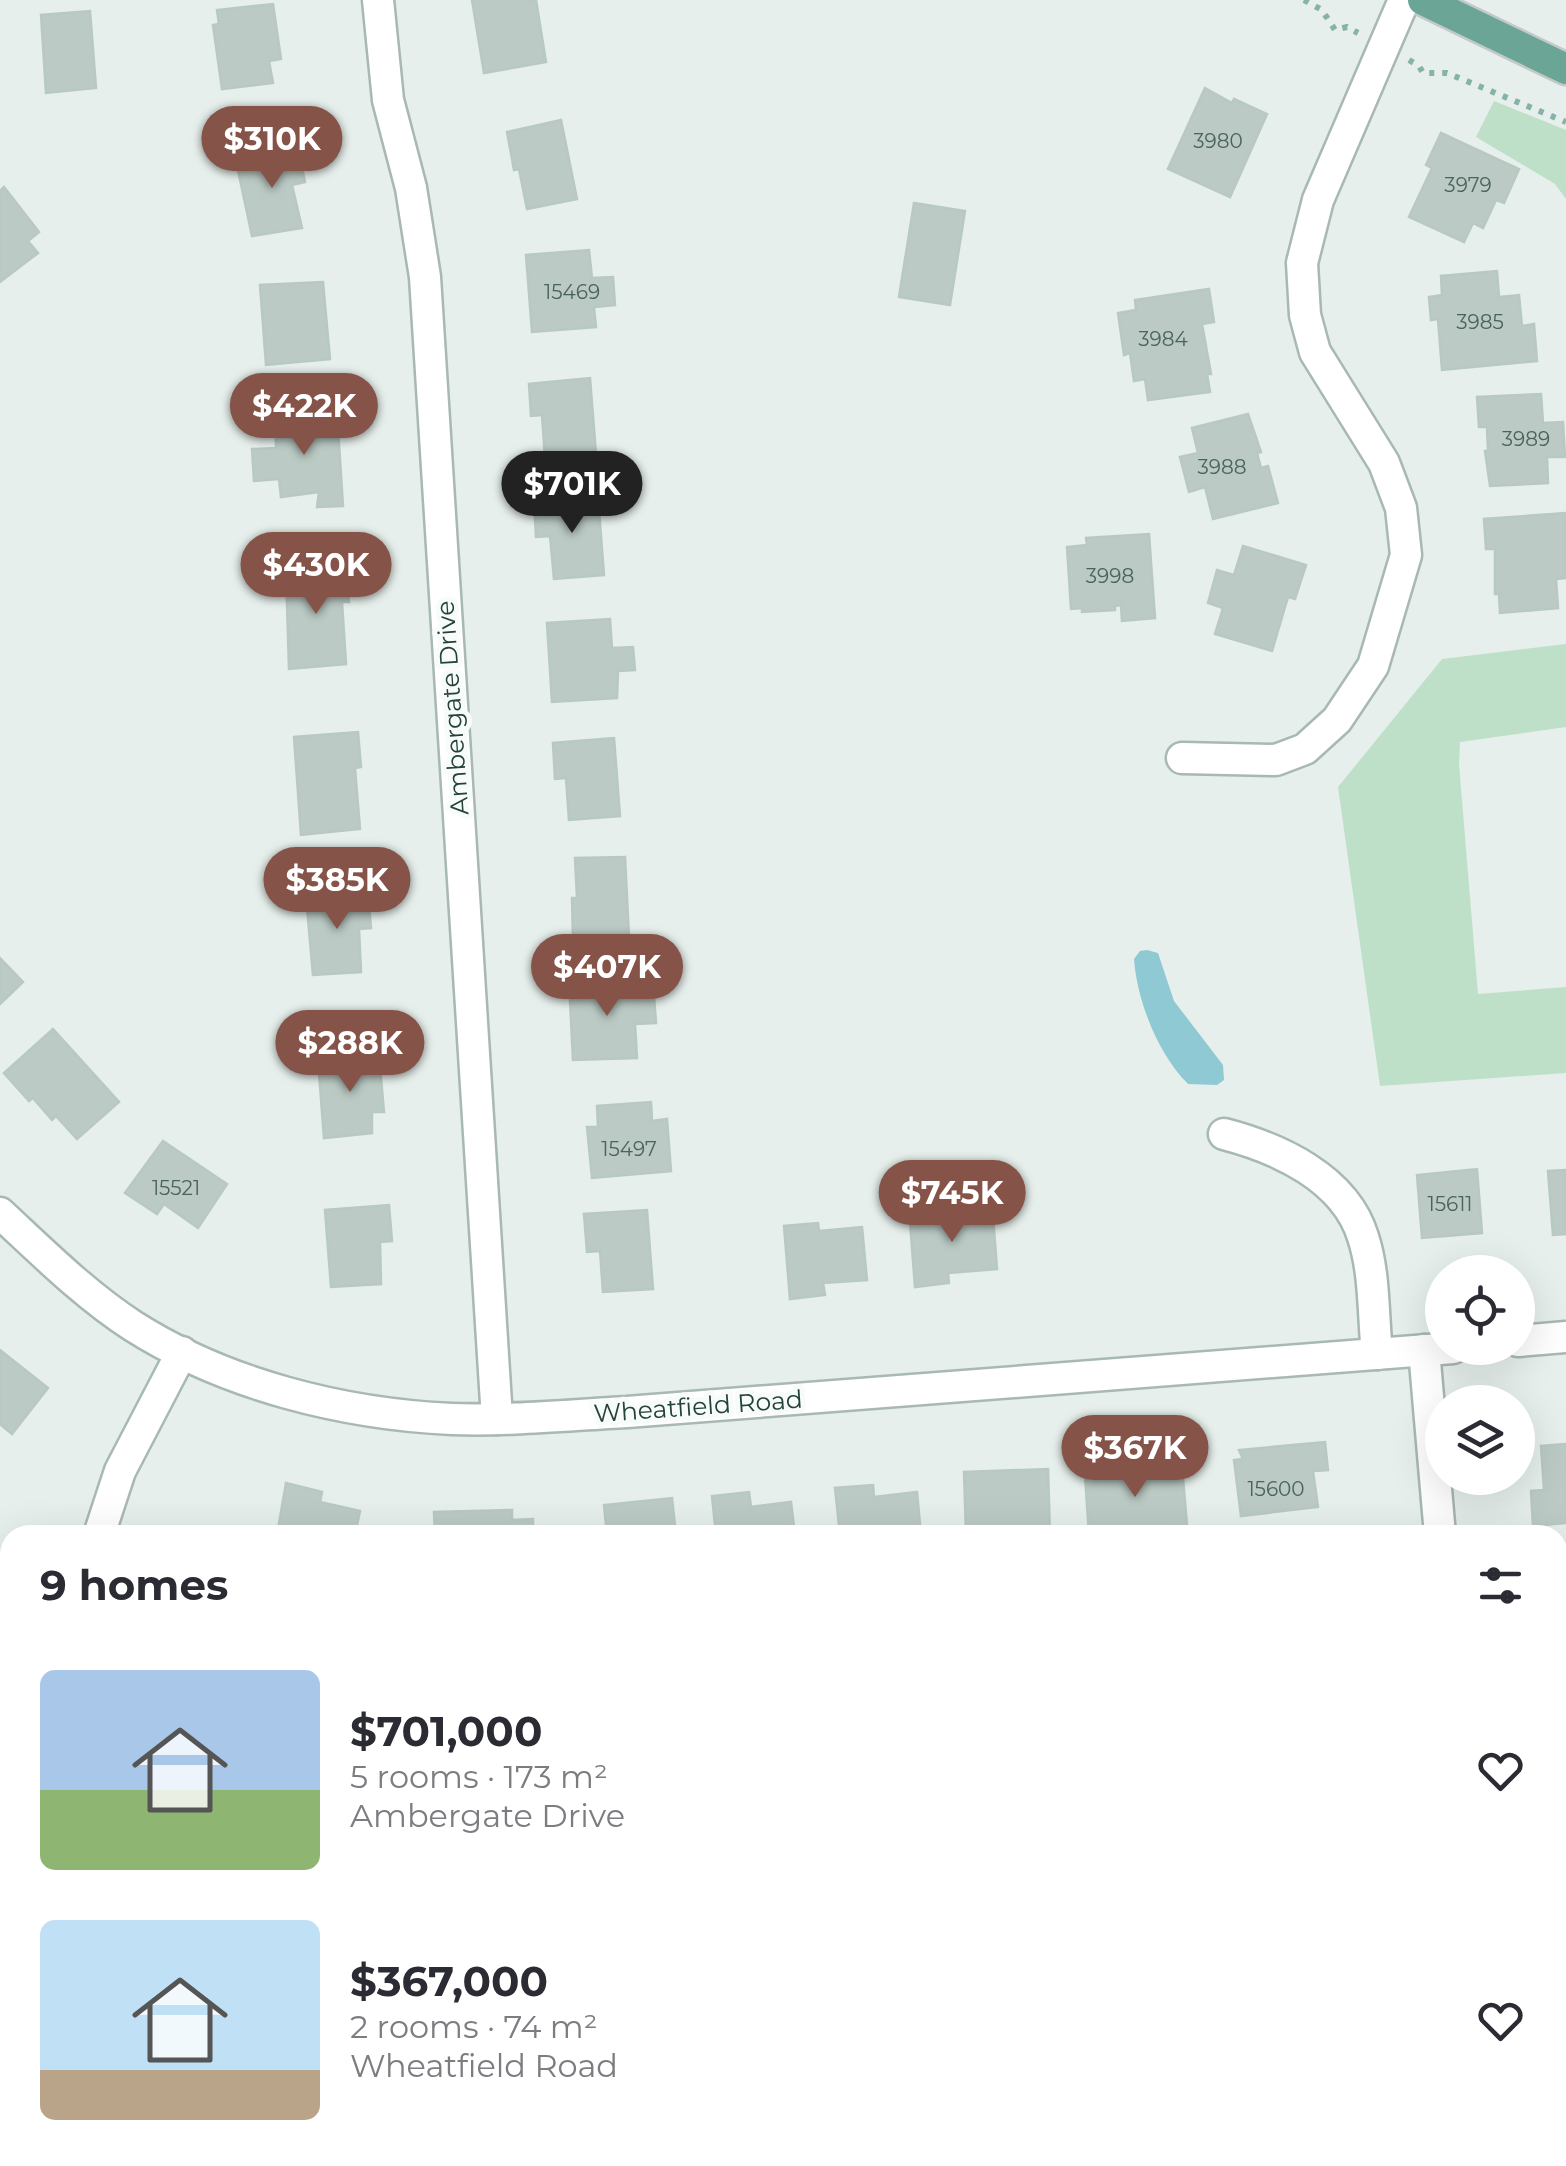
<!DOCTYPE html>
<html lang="en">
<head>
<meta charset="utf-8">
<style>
  body { margin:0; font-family:Montserrat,sans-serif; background:#f2f2f3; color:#2b2b33; height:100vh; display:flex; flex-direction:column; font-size:38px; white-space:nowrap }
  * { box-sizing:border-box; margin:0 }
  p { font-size:32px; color:#7c7c81 }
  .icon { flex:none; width:55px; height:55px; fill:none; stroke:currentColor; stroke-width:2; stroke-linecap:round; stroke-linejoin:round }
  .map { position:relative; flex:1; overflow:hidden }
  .details { position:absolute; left:0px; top:1525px; width:1568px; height:642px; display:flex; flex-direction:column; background:#fff; border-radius:30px 30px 0 0; box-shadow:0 10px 40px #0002 }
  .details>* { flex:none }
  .controls { position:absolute; left:1425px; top:1255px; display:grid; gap:20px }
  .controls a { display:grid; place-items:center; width:110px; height:110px; border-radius:50%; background:#fff; box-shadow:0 10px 40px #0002; font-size:50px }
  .price { position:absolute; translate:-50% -85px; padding:0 22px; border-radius:35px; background:#855347; color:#fff; font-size:32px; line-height:65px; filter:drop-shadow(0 2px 5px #0008) }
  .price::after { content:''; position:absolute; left:50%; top:60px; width:30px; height:22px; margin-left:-15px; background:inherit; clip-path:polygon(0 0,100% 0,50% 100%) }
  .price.selected { background:#222; color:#fff }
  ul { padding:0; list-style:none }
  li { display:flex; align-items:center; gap:30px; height:250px; padding:0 40px }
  li span { display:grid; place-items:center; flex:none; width:280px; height:200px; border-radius:15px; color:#555 }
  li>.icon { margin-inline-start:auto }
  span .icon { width:120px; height:120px; fill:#fffc; stroke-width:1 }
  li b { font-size:42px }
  h2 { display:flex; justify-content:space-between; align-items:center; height:120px; padding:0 40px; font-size:42px }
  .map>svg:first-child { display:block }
</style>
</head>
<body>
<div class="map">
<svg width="1566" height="2166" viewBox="0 0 1566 2166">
  <rect width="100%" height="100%" fill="#e6efeb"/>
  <g fill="#bfe0c8">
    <polygon points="1494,101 1566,130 1566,199 1555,184 1476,137"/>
    <polygon points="1566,644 1566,727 1460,742 1459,764 1478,994 1566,987 1566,1073 1380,1086 1338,787 1442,659"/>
    <polygon points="0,1920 10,2002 10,2060 0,2064"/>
  </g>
  <path fill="#8ec9d4" d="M1147,950L1158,953L1174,1001L1223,1065L1224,1080L1217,1085L1188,1084C1158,1054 1137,1001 1134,959L1140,951Z"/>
  <g fill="#bbcac4" stroke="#b8c9c2" stroke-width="2.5">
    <polygon points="472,0 536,0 546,62 484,73"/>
    <polygon points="273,4 281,59 269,61 273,83 222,89 213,25 219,24 217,10"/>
    <polygon points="90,11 96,88 46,93 41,15"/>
    <polygon points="1205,88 1232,103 1234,99 1267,114 1230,197 1168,169"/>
    <polygon points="561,120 577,199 527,209 519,169 514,170 507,132"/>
    <polygon points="1441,133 1519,169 1504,203 1496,200 1483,228 1473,223 1464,242 1409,217 1432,168 1426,165"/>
    <polygon points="298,148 305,182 292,185 302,228 252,236 236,161"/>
    <polygon points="4,187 39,232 28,241 38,253 0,282 0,191"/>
    <polygon points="914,203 965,211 950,305 899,297"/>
    <polygon points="589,250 592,278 613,277 615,305 594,307 596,327 532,332 526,255"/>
    <polygon points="1497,271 1499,297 1519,295 1522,326 1534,324 1537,361 1442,370 1438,319 1431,320 1429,297 1442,295 1441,276"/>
    <polygon points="323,282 330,359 266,365 260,285"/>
    <polygon points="1209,289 1214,322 1202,324 1211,374 1207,374 1210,392 1148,400 1145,379 1134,381 1130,353 1124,355 1118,313 1136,310 1135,300"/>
    <polygon points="590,378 596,454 545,458 542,415 531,416 529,384"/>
    <polygon points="1541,394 1543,423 1563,422 1565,457 1547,457 1548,483 1490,486 1485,451 1488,451 1487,427 1479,427 1477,397"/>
    <polygon points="337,413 343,506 317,507 319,492 281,497 279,479 254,481 252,449 276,448 275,415"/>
    <polygon points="1248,414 1261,452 1257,453 1261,468 1268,466 1278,503 1213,519 1205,487 1189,492 1180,457 1198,453 1192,428"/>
    <polygon points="598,497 604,575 554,579 550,536 536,537 534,501"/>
    <polygon points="1566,513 1566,578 1556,579 1558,608 1500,613 1499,594 1495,594 1495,549 1486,549 1484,519"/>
    <polygon points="1149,534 1155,618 1122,621 1121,605 1115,606 1115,610 1082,612 1082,608 1071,609 1067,547 1087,545 1086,538"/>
    <polygon points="1243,546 1306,565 1295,599 1288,597 1272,651 1215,634 1223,608 1208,603 1217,570 1234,575"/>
    <polygon points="346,567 349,602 342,602 346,664 289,669 286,572"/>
    <polygon points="610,619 612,648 633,647 635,670 618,671 617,698 552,702 547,623"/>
    <polygon points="358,732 361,767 355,768 360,829 301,835 294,737"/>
    <polygon points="614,738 620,816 569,820 566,778 555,779 553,743"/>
    <polygon points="625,857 629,937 573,940 572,898 577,898 575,858"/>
    <polygon points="368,892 371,928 359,929 361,972 313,975 306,897"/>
    <polygon points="0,958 23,982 0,1004"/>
    <polygon points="632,979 632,997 654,996 656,1023 635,1024 637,1058 573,1060 569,981"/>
    <polygon points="53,1029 119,1102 77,1139 56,1116 52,1120 33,1098 29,1101 4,1073"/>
    <polygon points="379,1055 384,1112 372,1112 372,1133 324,1138 318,1060"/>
    <polygon points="651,1102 652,1121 667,1119 671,1171 592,1178 587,1127 598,1127 597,1106"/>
    <polygon points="163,1141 227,1184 198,1228 164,1204 157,1214 125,1193"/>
    <polygon points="1477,1169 1482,1233 1422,1238 1417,1175"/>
    <polygon points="1566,1170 1566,1234 1553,1235 1548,1171"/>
    <polygon points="973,1204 974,1217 993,1216 997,1269 948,1273 949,1283 915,1287 910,1222 942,1219 940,1206"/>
    <polygon points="389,1205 392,1241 380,1242 381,1284 331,1287 325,1210"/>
    <polygon points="647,1210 653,1289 603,1292 600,1251 587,1252 584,1214"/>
    <polygon points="818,1223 819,1231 862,1227 867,1280 823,1283 825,1295 790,1299 784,1226"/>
    <polygon points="0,1350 48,1388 12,1434 0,1424"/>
    <polygon points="1325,1442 1328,1470 1313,1471 1318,1507 1241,1516 1234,1460 1243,1459 1239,1450"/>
    <polygon points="1566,1444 1566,1523 1533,1526 1531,1491 1544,1490 1541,1446"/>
    <polygon points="1143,1461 1144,1470 1182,1467 1187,1525 1125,1530 1126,1535 1089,1535 1085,1476 1117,1474 1116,1463"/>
    <polygon points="1048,1469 1050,1535 966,1535 964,1472"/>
    <polygon points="286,1483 322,1492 320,1502 360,1511 355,1535 277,1535"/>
    <polygon points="873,1485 874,1497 917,1492 921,1535 840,1535 835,1488"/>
    <polygon points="749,1492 751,1507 791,1502 795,1535 716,1535 712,1496"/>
    <polygon points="672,1498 676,1535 607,1535 604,1505"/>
    <polygon points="512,1510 512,1520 533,1519 533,1535 435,1535 434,1512"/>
    <polygon points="1558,1561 1566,1561 1566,1639 1558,1640"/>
    <rect x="1558" y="1838" width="8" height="63"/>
    <polygon points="1566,1985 1566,2066 1558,2067 1558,1986"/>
    <polygon points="1558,2123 1566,2123 1566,2166 1520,2166 1519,2158 1558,2158"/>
    <polygon points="66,2158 84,2158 86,2166 27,2166"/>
    <polygon points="307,2158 378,2158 380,2166 309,2166"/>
    <rect x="426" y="2158" width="98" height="8"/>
    <polygon points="1027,2158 1090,2158 1091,2166 1027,2166"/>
    <polygon points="1262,2158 1310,2158 1263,2164"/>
  </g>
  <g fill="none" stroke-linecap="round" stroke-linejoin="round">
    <defs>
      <g id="minor">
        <polyline points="378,0 388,100 411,188 425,277 497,1419"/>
        <polyline points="1182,758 1276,760 1305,749 1337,720 1373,666 1406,555 1401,508 1384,463 1315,352 1305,315 1302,263 1318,200 1404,0"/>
        <path d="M1224,1134C1278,1148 1345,1178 1363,1237C1375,1273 1373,1316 1377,1354"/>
        <path d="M0,1213C42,1252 85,1295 133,1326C226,1385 343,1414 452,1419C510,1421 569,1415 627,1412L1453,1348"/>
        <polyline points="1518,1341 1566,1337"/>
        <polyline points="1424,1350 1440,1535"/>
        <polyline points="99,1535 120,1471 182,1352"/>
        <polyline points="0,1584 10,1588"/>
        <polyline points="1558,1755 1566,1755"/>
        <polyline points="182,2158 184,2166"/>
        <polyline points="784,2158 800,2166"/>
        <polyline points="1421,2158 1422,2166"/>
      </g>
      <polyline id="major" points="1423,0 1566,69"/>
    </defs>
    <use href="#minor" stroke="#a8b8b2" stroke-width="35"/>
    <use href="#major" stroke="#c2cac8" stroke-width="35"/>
    <g stroke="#86b3a5" stroke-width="6" stroke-dasharray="5 8" stroke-linecap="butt">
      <polyline points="1304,0 1322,10 1335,30 1347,27 1358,33"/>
      <polyline points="1409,60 1419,66 1423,73 1447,73 1566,122"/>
    </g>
    <use href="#minor" stroke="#fff" stroke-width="30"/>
    <use href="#major" stroke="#6aa596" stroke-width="30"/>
  </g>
  <g text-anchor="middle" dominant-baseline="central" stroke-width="10" stroke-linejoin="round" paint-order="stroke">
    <g font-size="20" fill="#4a645c">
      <text x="1218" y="141">3980</text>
      <text x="1468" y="185">3979</text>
      <text x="572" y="292">15469</text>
      <text x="1480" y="322">3985</text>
      <text x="1163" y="339">3984</text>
      <text x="1526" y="439">3989</text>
      <text x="1222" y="467">3988</text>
      <text x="1110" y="576">3998</text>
      <text x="629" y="1149">15497</text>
      <text x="176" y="1188">15521</text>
      <text x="1450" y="1204">15611</text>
      <text x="1276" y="1489">15600</text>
    </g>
    <g font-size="25" fill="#24423a" stroke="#f7fbf9">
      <text transform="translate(452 708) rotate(-94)">Ambergate Drive</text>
      <text transform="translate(698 1406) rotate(-4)">Wheatfield Road</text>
    </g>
  </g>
</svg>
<div class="controls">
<a><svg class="icon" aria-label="locate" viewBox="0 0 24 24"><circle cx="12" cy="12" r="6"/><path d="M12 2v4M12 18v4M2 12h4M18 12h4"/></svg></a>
<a><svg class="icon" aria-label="layers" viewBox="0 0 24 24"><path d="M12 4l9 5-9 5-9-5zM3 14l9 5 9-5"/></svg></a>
</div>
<b class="price" style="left:272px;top:191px">$310K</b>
<b class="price" style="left:304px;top:458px">$422K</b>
<b class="price selected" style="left:572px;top:536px">$701K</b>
<b class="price" style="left:316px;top:617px">$430K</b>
<b class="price" style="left:337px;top:932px">$385K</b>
<b class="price" style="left:607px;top:1019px">$407K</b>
<b class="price" style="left:350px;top:1095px">$288K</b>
<b class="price" style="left:952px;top:1245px">$745K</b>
<b class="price" style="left:1135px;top:1500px">$367K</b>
<section class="details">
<h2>9 homes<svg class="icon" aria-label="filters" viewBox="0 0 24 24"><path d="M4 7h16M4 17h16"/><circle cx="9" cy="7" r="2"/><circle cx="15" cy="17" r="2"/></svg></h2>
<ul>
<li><span style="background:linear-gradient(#a9c7e8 60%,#8fb573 0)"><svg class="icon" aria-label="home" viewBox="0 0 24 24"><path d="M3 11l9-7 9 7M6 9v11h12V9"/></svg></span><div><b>$701,000</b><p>5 rooms · 173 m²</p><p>Ambergate Drive</p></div><svg class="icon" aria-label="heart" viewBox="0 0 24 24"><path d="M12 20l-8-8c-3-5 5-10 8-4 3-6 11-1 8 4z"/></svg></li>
<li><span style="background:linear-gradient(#bfe0f5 75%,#b9a48a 0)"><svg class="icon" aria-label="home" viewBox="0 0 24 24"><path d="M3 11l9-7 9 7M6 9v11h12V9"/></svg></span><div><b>$367,000</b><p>2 rooms · 74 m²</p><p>Wheatfield Road</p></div><svg class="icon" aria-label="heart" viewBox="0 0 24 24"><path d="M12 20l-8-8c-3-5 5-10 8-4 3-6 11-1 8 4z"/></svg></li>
</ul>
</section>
</div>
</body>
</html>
